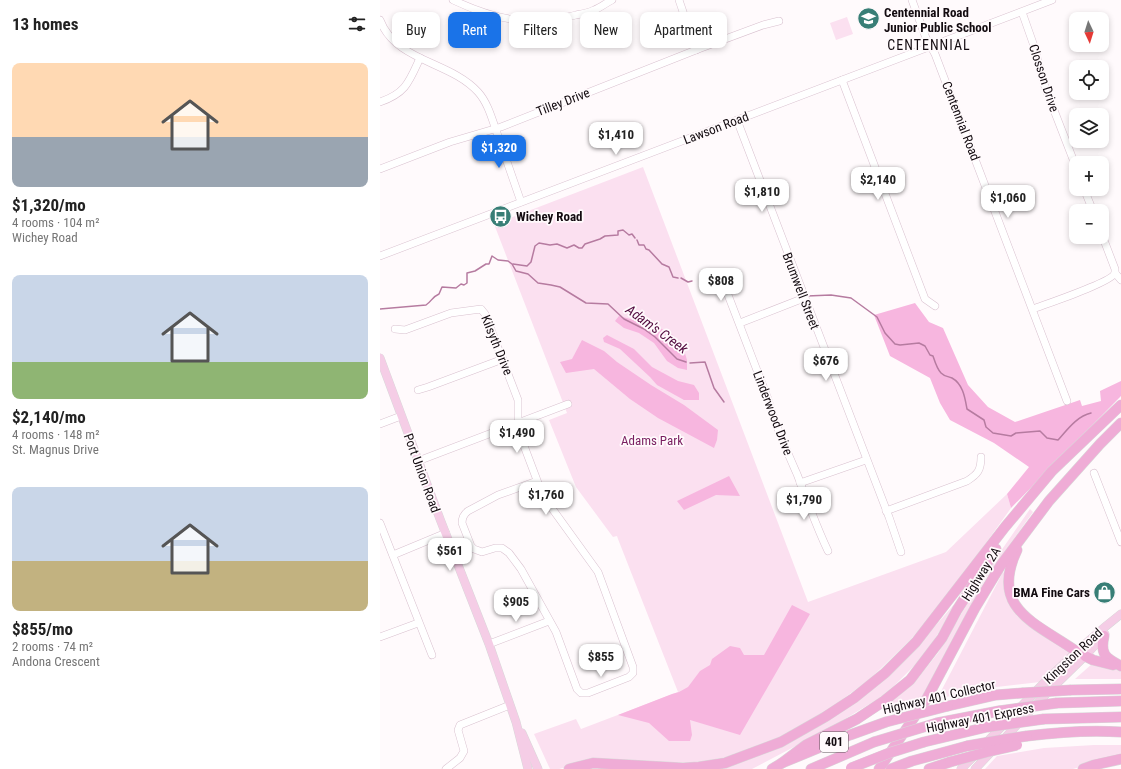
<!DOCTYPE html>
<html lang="en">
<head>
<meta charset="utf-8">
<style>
  body { margin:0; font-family:"Roboto Condensed",sans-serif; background:#f6f6f6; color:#222; height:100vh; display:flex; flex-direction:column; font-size:15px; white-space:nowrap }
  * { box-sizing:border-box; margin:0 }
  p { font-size:13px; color:#767676 }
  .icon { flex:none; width:22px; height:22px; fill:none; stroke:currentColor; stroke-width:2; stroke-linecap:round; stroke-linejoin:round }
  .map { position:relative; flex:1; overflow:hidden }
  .details { display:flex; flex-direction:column; background:#fff; width:380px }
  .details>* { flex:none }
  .banner { position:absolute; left:12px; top:12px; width:380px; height:36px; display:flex; gap:8px }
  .needle { width:26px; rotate:176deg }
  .tools { position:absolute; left:689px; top:12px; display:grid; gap:8px }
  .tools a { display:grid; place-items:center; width:40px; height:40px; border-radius:8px; background:#fff; box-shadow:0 2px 6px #0003; font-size:20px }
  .price { position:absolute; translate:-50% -34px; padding:0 9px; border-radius:8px; background:#fff; color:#222; font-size:13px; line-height:26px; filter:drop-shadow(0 1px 2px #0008) }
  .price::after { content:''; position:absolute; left:50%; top:24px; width:12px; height:9px; margin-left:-6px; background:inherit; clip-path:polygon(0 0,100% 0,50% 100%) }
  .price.current { background:#1a73e8; color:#fff }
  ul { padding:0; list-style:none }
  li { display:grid; align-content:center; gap:8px; height:212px; padding:0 12px }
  li span { display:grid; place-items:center; height:124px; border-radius:8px; color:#555 }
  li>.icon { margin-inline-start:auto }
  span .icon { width:72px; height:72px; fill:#fffc; stroke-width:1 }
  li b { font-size:17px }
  h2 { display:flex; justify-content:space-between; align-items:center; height:48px; padding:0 12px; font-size:17px }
  .pill { padding:0 14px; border-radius:8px; background:#fff; box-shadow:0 2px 6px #0003; font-size:14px; line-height:36px }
  .pill.current { background:#1a73e8; color:#fff }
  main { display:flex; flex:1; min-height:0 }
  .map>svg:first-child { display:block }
</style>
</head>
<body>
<main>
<section class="details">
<h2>13 homes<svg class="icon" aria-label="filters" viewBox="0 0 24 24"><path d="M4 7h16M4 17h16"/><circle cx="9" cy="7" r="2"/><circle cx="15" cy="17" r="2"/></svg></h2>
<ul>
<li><span style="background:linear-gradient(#ffd9b3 60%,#9aa5b1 0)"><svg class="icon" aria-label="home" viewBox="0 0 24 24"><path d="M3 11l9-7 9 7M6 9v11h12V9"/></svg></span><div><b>$1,320/mo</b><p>4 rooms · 104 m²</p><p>Wichey Road</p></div></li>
<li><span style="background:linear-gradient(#c9d6e8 70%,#8fb573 0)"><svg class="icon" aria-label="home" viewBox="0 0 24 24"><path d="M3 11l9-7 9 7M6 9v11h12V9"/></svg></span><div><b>$2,140/mo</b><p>4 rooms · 148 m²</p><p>St. Magnus Drive</p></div></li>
<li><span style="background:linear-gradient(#c9d6e8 60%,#c2b280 0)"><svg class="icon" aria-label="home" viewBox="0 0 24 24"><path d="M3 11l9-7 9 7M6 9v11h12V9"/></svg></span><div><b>$855/mo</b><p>2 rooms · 74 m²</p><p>Andona Crescent</p></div></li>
</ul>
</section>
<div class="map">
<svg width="741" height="769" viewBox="0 0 741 769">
  <rect width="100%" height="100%" fill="#fffafc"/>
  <g fill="#fbe0f0">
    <polygon points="467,17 473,34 456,40 450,23"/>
    <polygon points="263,167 428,602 566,552 627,494 631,508 561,606 530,640 490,679 448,710 398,739 357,755 315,763 216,760 179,769 170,769 154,734 196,719 201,729 298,692 238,539 237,536 233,537 230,533 196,487 169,420 187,413 114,224"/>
    <polygon points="650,509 653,512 606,578 539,703 515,709 510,703 534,683 558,653 605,574"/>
    <polygon points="623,572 626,574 629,602 637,616 690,652 660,682 608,688 557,699"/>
    <polygon points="583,594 544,656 514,686 498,699 450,728 372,769 326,769 398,748 537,647"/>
    <polygon points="712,664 741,671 741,679 695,679"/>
    <polygon points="714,745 741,745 741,757 732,758 693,769 605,769 617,756 664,748"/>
  </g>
  <g fill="#f7b6df">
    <polygon points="535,303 549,322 563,328 588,385 608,407 635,422 700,400 702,406 721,401 720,391 741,381 741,396 631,508 627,494 649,467 614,443 570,420 560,403 550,378 510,356 494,315"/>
    <polygon points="239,316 262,322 273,321 278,327 293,335 298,345 304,350 307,360 307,370 298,368 287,361 274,343 259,333 244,328 235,321"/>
    <polygon points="227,335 254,349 272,367 298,381 314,385 319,393 319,400 304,400 277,385 270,377 240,349 224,342 223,338"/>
    <polygon points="202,340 224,351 237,362 271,385 304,405 338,430 337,440 334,448 278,418 250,399 214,369 186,373 180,362 192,359"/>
    <polygon points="349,476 360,496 336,495 304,510 297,501"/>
    <polygon points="412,605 430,614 360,735 310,720 312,735 310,741 289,741 269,723 238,715 292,694 299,692 308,687 320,671 330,665 332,659 350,646 360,648 364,655 384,655"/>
  </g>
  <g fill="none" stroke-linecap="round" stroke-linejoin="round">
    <g stroke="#b67ba0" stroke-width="1.5">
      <polyline points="257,240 259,245 264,245 266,249 269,250 282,264 289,267 293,277 298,278"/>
      <polyline points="133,264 147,266 151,262 155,246 159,243 170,245 177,244 187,248 194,245 199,248 202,248 205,244 220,239 225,236 238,235 238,231 243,230 249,235 252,234 255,238"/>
      <polyline points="301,278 308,282 312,281"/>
      <path d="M427,296L451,295L471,298L497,317L505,333L515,344L520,345L539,343L545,346L550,355L553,356C555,362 557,369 561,373C565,377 568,376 572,378C583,384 585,398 587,409L604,420L606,427L613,433L631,436L636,433L660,431L667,438L678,440C687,430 697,416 711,413"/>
      <path d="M0,309L46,305C52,301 52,297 59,294L62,287L76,288L81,284L84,285L87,283V273L95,271L106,264H109L112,256L118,260L128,261L132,264L136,271L148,274L158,283L171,285L180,287L206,303L228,304L244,319L264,329L275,337L297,359L306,362"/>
      <polyline points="310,363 325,362 334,388 344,402"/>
    </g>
    <defs>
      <g id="minor">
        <path d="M73,0C115,20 150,27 196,15C201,14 208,13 214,10C220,8 226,3 232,0"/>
        <polyline points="299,0 316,50"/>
        <polyline points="532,0 546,38 555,54 687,401"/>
        <polyline points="642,12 654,46 665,87 696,167"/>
        <path d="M0,20C16,62 70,61 98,92C108,103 112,119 117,133C125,156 133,179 141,202"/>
        <polyline points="462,80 545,299 555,306"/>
        <path d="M0,102C26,93 29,82 40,58"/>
        <polyline points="357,120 509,517 521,552"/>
        <polyline points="0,169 70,142 121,127 321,48 383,25 399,21"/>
        <polyline points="704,189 713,211"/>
        <polyline points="722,235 735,269 735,273 741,280"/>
        <polyline points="0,256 672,0"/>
        <path d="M340,274L388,399C395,425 406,449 417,474C427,500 436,526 448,551"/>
        <path d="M653,309C666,304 732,282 735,273"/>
        <polyline points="360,323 424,298"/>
        <path d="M15,329L25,330L71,313L101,309L105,314L138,400V430L163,496L218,572L253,667V673L249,677L208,693H201L197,689L176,632L141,569L129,553L122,548H115L102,552L94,549L91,546L82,523C82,518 84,514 88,511L118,495L157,481"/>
        <polyline points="38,390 48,387 123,359"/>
        <polyline points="0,424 21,416"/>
        <polyline points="38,461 188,404"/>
        <polyline points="714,473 741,542"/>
        <polyline points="420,483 486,460"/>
        <path d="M506,511L587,481C598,474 601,470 601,457"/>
        <polyline points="0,523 52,655"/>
        <polyline points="13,555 66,533"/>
        <polyline points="0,637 38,623"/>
        <polyline points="109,644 169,621"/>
        <polyline points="66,769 80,758 84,751 78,730 80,725 130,705"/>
      </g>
      <g id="major">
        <polyline points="0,358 60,519 109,644 136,722 148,769"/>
        <polyline points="142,733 158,769"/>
        <polyline points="622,741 661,699 705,656 725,634"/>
        <path d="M606,743C649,698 691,653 741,614"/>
        <polyline points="581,769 595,755"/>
        <polyline points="595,769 612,751"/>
      </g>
      <g id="highway">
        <path d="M637,550C609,609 656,623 696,651"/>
        <path d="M724,636C720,654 725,658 741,666"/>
        <polyline points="705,656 713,660 733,665"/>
        <polyline points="691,690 741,689"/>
        <polyline points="677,703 741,701"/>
        <polyline points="568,706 616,695 642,693"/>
        <polyline points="664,719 741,717"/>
        <polyline points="557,723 619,711"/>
        <path d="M647,736C679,732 710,730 741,732"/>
        <polyline points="544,742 607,727"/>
        <polyline points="402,763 426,745 477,719 504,701 530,680 562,638 577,610 616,549"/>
        <polyline points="189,769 213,763 303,768 319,767 345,763 401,742 445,717 474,698 505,673 536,642 625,527 672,471 741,405"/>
        <polyline points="392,769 402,763 470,735 506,722"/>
        <polyline points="431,769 494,742"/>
        <polyline points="499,769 546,700 595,608 621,565 669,501 720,444 741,423"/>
        <polyline points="511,769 532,761 587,746"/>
        <polyline points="549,769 570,762"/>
        <polyline points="703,769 714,765 741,759"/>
      </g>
    </defs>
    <use href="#minor" stroke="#d9c1cf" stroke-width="8"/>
    <use href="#major" stroke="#d9d8d9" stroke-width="9"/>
    <use href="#highway" stroke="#d9d8d9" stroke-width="11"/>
    <use href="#minor" stroke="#fff" stroke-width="7"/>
    <use href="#major" stroke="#f5cde6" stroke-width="8"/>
    <use href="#highway" stroke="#efacd6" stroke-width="10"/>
    <defs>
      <g id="highway-bridge">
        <polyline points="642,693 691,690"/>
        <polyline points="619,711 677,703"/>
        <polyline points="506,722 568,706"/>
        <polyline points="607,727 664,719"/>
        <polyline points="494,742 557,723"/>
        <polyline points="587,746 627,739 647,736"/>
        <polyline points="570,762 607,752 637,745"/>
        <polyline points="471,768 509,753 544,742"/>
      </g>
    </defs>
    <use href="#highway-bridge" stroke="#d9d8d9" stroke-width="11" stroke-linecap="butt"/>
    <use href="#highway-bridge" stroke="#efacd6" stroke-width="10"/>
  </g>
  <defs>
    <symbol id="school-disc" viewBox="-11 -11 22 22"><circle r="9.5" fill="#387e76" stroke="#fffafc"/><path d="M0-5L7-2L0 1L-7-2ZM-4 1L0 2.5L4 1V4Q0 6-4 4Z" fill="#fff"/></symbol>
    <symbol id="bus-disc" viewBox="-11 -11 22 22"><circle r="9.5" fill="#387e76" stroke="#fffafc"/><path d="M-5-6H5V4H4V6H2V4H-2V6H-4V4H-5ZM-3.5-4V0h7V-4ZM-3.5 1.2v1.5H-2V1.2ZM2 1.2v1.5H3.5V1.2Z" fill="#fff"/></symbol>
    <symbol id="shop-disc" viewBox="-11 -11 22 22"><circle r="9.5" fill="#387e76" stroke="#fffafc"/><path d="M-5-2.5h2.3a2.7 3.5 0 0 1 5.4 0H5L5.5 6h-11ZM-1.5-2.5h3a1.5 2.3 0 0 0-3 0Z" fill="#fff"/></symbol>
  </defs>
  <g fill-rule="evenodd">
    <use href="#school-disc" x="476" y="6" width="25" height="25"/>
    <use href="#bus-disc" x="108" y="204" width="25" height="25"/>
    <use href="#shop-disc" x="712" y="580" width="25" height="25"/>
  </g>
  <g text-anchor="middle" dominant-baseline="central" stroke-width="3.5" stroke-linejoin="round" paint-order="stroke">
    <rect fill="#fffafc" stroke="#5a5357" stroke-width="1" x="440" y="732" width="28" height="20" rx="3"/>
    <g font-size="12" font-weight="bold" fill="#130b10">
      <text x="454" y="742">401</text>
    </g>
    <g font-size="13" font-weight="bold" fill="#130b10" stroke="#fffafc" text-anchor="start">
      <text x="504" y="12">Centennial Road<tspan x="504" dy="15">Junior Public School</tspan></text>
      <text x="136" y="216">Wichey Road</text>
      <text x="710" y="592" text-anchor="end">BMA Fine Cars</text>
    </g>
    <g font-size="13" fill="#130b10" stroke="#fffafc">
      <text transform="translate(664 78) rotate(72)">Closson Drive</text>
      <text transform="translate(183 102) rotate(-21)">Tilley Drive</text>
      <text transform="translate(581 121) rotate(69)">Centennial Road</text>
      <text transform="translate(336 128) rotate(-21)">Lawson Road</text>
      <text transform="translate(421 291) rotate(69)">Brumwell Street</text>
      <text transform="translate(117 345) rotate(68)">Kilsyth Drive</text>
      <text transform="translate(393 413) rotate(69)">Linderwood Drive</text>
      <text transform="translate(42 473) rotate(70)">Port Union Road</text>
      <text transform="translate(601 574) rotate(-58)">Highway 2A</text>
      <text transform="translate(693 656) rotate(-43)">Kingston Road</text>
      <text transform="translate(559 697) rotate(-13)">Highway 401 Collector</text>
      <text transform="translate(600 718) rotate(-11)">Highway 401 Express</text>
    </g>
    <g font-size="13" fill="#791e60" stroke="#fffafc">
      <text x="272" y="440">Adams Park</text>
    </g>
    <g font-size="14" letter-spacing="1" fill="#130b10" stroke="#fffafc">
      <text x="549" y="45">CENTENNIAL</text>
    </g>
    <g font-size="14" font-style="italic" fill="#520b3f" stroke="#fffafc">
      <text transform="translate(277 329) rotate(36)">Adam's Creek</text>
    </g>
  </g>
</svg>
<div class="tools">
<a><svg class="needle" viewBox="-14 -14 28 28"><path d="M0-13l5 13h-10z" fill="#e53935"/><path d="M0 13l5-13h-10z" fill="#767676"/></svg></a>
<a><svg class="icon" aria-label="locate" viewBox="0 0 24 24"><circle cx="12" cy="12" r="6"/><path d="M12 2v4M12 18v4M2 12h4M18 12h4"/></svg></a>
<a><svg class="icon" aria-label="layers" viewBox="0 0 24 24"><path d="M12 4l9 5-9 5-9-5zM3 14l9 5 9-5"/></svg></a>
<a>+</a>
<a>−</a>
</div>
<b class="price" style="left:236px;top:156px">$1,410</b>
<b class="price current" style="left:119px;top:169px">$1,320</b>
<b class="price" style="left:498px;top:201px">$2,140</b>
<b class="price" style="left:382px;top:213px">$1,810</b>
<b class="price" style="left:628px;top:219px">$1,060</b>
<b class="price" style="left:341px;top:302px">$808</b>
<b class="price" style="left:446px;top:382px">$676</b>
<b class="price" style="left:137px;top:454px">$1,490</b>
<b class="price" style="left:166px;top:516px">$1,760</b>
<b class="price" style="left:424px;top:521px">$1,790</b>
<b class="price" style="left:70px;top:572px">$561</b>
<b class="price" style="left:136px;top:623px">$905</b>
<b class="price" style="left:221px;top:678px">$855</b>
<div class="banner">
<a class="pill">Buy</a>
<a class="pill current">Rent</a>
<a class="pill">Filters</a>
<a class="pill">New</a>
<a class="pill">Apartment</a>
</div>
</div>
</main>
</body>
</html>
